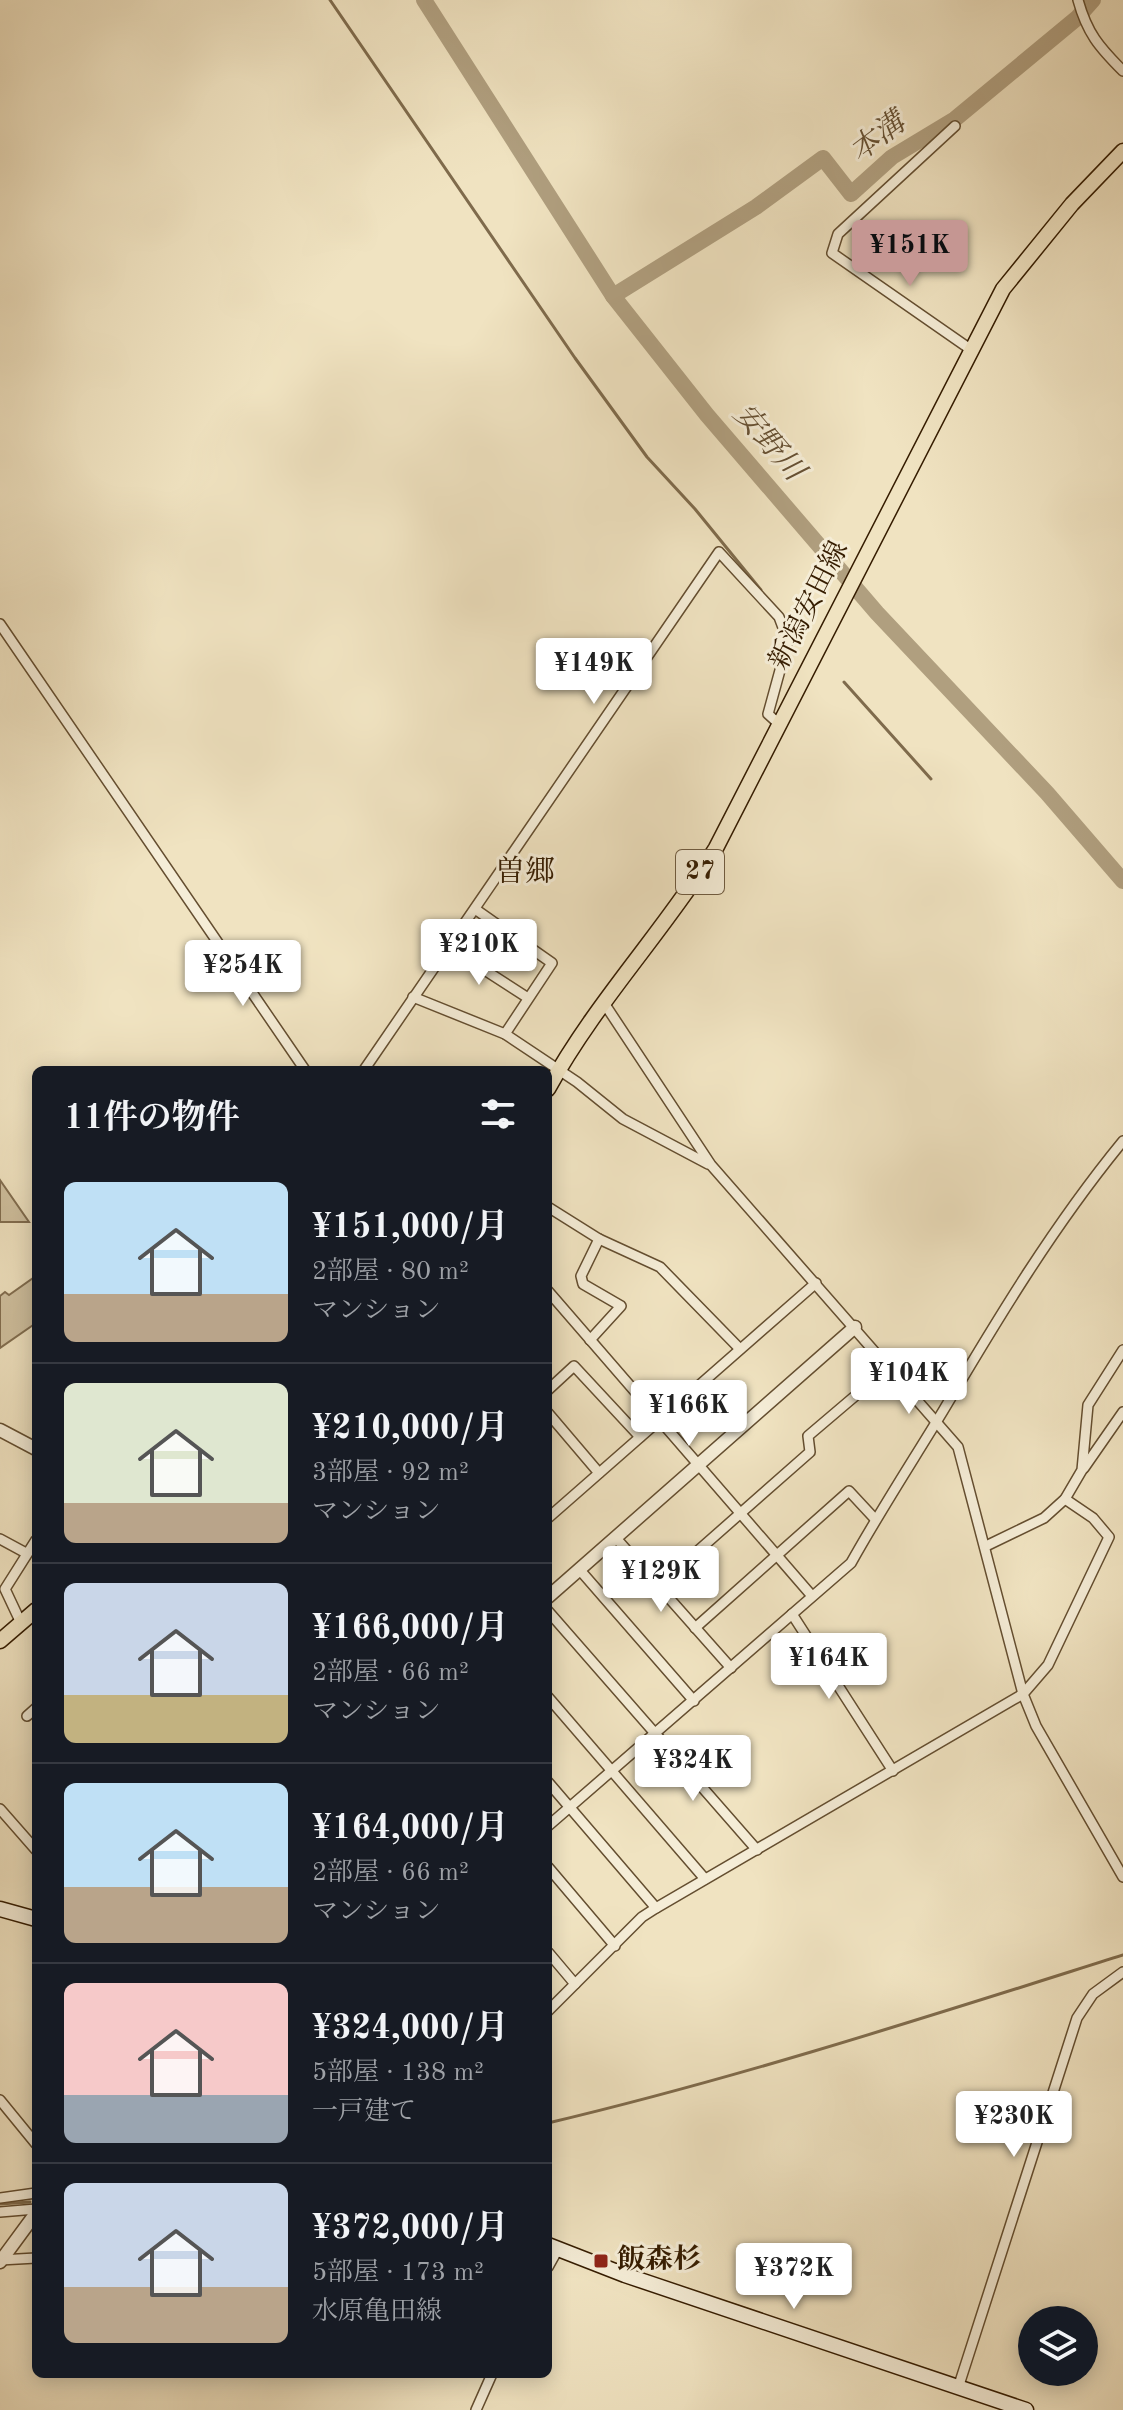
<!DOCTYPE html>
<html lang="ja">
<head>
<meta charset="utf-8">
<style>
  body { margin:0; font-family:"Old Standard TT","Noto Serif JP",serif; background:#20242c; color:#f1f3f6; height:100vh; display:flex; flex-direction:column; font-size:30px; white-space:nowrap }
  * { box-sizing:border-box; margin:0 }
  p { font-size:26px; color:#9ea1a6 }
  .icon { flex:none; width:44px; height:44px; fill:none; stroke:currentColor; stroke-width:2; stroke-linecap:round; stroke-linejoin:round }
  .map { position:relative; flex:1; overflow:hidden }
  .sheet { position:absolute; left:32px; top:1066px; width:520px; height:1312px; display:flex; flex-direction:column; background:#171b24; border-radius:12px; box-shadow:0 4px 20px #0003 }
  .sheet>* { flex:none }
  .controls { position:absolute; left:1018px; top:2306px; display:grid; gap:16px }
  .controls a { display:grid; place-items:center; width:80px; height:80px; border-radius:50%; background:#171b24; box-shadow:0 4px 20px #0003; font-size:40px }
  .price { position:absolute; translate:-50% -68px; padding:0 18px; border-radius:8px; background:#fff; color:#222; font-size:26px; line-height:52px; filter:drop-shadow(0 2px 4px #0008) }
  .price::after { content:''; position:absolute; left:50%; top:48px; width:24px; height:18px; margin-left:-12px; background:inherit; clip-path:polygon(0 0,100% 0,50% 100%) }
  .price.active { background:#c59692; color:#111 }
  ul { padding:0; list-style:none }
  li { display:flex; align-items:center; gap:24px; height:200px; padding:0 32px }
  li+li { border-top:2px solid #363941 }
  li span { display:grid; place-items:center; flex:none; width:224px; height:160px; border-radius:12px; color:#555 }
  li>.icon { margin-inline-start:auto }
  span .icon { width:96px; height:96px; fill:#fffc; stroke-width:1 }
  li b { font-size:34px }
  h2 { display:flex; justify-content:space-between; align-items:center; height:96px; padding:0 32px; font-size:34px }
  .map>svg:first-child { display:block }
</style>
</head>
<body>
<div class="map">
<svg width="1123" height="2410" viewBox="0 0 1123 2410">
  <rect width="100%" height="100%" fill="#f0e3c1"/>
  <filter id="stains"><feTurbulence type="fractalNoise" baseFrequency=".0025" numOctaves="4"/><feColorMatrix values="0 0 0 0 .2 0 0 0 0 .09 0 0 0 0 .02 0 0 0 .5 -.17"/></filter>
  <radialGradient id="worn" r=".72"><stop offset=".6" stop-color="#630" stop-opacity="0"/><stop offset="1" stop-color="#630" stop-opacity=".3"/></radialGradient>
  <g fill="#d0c1a0" stroke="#826e50" stroke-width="2">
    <polygon points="0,1180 29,1222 0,1222"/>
    <polygon points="36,1276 36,1323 0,1348 0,1296 5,1292 9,1295"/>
  </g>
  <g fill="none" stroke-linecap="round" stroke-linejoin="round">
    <g stroke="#7f6b4c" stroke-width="3">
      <polyline points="330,0 575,358 647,457 695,509 761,590"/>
      <polyline points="844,682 931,779"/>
      <path d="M548,2123C742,2077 933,2015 1123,1955"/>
      <polyline points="0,2204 30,2202"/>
    </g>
    <g stroke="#b09f7f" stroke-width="16">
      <polyline points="424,0 613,296 707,415 877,613 1047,793 1123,881"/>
      <polyline points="613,296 756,207 823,158 851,194 892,157 955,119 1077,18 1093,0"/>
    </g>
    <defs>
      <g id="minor">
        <path d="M1078,0C1087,33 1099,47 1123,71"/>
        <polyline points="955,126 838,234 832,253 970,349"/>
        <polyline points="0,624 305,1070"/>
        <polyline points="475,909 552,963 505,1034"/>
        <polyline points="449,947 528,998"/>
        <polyline points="413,997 505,1034 577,1082 623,1119 708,1164"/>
        <polyline points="604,1003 711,1165 958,1447 1023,1694 1036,1726 1123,1877"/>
        <polyline points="364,1070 719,552 779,617 788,641 768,714 779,724"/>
        <polyline points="548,1207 599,1239 660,1267 740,1349"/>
        <polyline points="548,1291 812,1596"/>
        <polyline points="590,1340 621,1306 583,1284 581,1276 599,1239"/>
        <polyline points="548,1390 574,1366 640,1437"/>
        <polyline points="548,1413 599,1473"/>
        <polyline points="1084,1468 1123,1412"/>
        <polyline points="548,1518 816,1283"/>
        <polyline points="615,1537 731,1668"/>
        <polyline points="0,1539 26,1553"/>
        <polyline points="986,1546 1044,1518 1065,1499 1082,1470 1088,1405 1123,1350"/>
        <polyline points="579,1569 694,1701"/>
        <polyline points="658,1586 810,1452 808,1436 888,1368"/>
        <polyline points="548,1611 757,1850"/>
        <polyline points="792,1614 893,1771"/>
        <polyline points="21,1623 5,1589 36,1540"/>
        <polyline points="695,1628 849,1491 875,1519"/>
        <polyline points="548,1697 705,1879"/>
        <polyline points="27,1716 36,1708"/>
        <polyline points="548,1782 656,1908"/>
        <polyline points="0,1809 36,1850"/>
        <path d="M548,1826L851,1563C880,1511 912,1462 943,1411C998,1318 1054,1225 1123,1141"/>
        <polyline points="548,1867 615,1946"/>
        <polyline points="548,1952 575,1984"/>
        <polyline points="548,2011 642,1917 656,1908 1023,1694 1048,1665 1109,1537 1093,1518 1065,1499"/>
        <polyline points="0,2100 36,2144"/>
        <polyline points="0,2198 36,2193"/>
        <polyline points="0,2212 36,2209"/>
        <polyline points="0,2260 36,2258"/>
        <polyline points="548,2267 558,2249"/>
        <polyline points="958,2388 1077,2018 1093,1994 1123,1972"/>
        <polyline points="476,2410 492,2374"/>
      </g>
      <g id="tertiary">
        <polyline points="0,1430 36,1449"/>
        <polyline points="548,1597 855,1327"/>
        <polyline points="0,2262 36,2213"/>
      </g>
      <g id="secondary">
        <polyline points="0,1909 36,1919"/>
        <polyline points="548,2245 625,2275 1026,2410"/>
      </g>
      <g id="primary">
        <path d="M548,1089C595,1003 664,931 716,848L1003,289L1072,204L1123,151"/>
        <polyline points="0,1641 36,1610"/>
      </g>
    </defs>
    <use href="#minor" stroke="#644e30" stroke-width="12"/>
    <use href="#tertiary" stroke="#644e30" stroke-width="15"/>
    <use href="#secondary" stroke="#351c00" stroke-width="17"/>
    <use href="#primary" stroke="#351c00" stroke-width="17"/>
    <use href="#minor" stroke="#f5edd7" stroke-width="9"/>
    <use href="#tertiary" stroke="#f5edd7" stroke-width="12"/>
    <use href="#secondary" stroke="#f5edd7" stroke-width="14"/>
    <use href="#primary" stroke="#f0e3c1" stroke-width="14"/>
  </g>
  <rect fill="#8f2418" stroke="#f5edd7" stroke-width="3" x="593" y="2253" width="16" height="16" rx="4"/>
  <g text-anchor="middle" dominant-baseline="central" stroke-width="6" stroke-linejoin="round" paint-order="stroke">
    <rect fill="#f5edd7" stroke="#6f5b40" stroke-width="2" x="676" y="850" width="48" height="44" rx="6"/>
    <g font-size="26" font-weight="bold" fill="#351c00">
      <text x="700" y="872">27</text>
    </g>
    <g font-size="28" fill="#351c00" stroke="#f5edd7">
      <text transform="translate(810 606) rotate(-63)">新潟安田線</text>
    </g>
    <g font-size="28" font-weight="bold" fill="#351c00" stroke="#f5edd7" text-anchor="start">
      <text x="617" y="2261">飯森杉</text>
    </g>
    <g font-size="30" font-style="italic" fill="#665033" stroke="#f5edd7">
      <text transform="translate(878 138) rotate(-37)">本溝</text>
      <text transform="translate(768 443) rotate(49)">安野川</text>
    </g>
    <g font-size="30" fill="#351c00" stroke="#f5edd7">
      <text x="525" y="873">曽郷</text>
    </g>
  </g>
  <rect width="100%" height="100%" filter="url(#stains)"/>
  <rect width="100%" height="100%" fill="url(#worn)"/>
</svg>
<div class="controls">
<a><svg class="icon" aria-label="layers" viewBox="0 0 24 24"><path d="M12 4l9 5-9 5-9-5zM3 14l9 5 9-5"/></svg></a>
</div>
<b class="price active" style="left:910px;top:288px">¥151K</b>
<b class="price" style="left:594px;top:706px">¥149K</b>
<b class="price" style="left:479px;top:987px">¥210K</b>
<b class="price" style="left:243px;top:1008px">¥254K</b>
<b class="price" style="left:909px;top:1416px">¥104K</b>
<b class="price" style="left:689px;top:1448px">¥166K</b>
<b class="price" style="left:661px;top:1614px">¥129K</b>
<b class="price" style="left:829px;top:1701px">¥164K</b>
<b class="price" style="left:693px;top:1803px">¥324K</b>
<b class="price" style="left:1014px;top:2159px">¥230K</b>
<b class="price" style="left:794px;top:2311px">¥372K</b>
<section class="sheet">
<h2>11件の物件<svg class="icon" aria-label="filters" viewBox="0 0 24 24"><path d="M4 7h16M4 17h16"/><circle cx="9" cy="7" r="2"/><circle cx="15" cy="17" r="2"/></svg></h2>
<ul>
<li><span style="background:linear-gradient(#bfe0f5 70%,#b9a48a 0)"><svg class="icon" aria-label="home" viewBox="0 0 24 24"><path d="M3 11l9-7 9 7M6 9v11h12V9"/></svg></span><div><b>¥151,000/月</b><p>2部屋 · 80 m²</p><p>マンション</p></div></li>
<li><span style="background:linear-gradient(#dfe7d0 75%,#b9a48a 0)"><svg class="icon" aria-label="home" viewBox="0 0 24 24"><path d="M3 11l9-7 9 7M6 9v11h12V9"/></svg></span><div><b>¥210,000/月</b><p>3部屋 · 92 m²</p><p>マンション</p></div></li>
<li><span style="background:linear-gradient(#c9d6e8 70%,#c2b280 0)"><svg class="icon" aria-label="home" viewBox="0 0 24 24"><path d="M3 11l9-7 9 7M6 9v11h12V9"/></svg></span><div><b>¥166,000/月</b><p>2部屋 · 66 m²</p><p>マンション</p></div></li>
<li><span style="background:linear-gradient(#bfe0f5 65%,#b9a48a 0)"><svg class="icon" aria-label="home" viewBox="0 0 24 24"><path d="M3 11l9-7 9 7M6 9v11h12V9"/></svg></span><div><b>¥164,000/月</b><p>2部屋 · 66 m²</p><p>マンション</p></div></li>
<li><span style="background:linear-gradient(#f6c9c9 70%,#9aa5b1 0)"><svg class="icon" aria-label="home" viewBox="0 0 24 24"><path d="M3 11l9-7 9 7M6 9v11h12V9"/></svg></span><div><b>¥324,000/月</b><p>5部屋 · 138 m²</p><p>一戸建て</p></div></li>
<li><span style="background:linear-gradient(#c9d6e8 65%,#b9a48a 0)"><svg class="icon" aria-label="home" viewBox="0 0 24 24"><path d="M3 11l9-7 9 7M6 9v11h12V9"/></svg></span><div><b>¥372,000/月</b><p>5部屋 · 173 m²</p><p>水原亀田線</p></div></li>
</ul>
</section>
</div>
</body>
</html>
